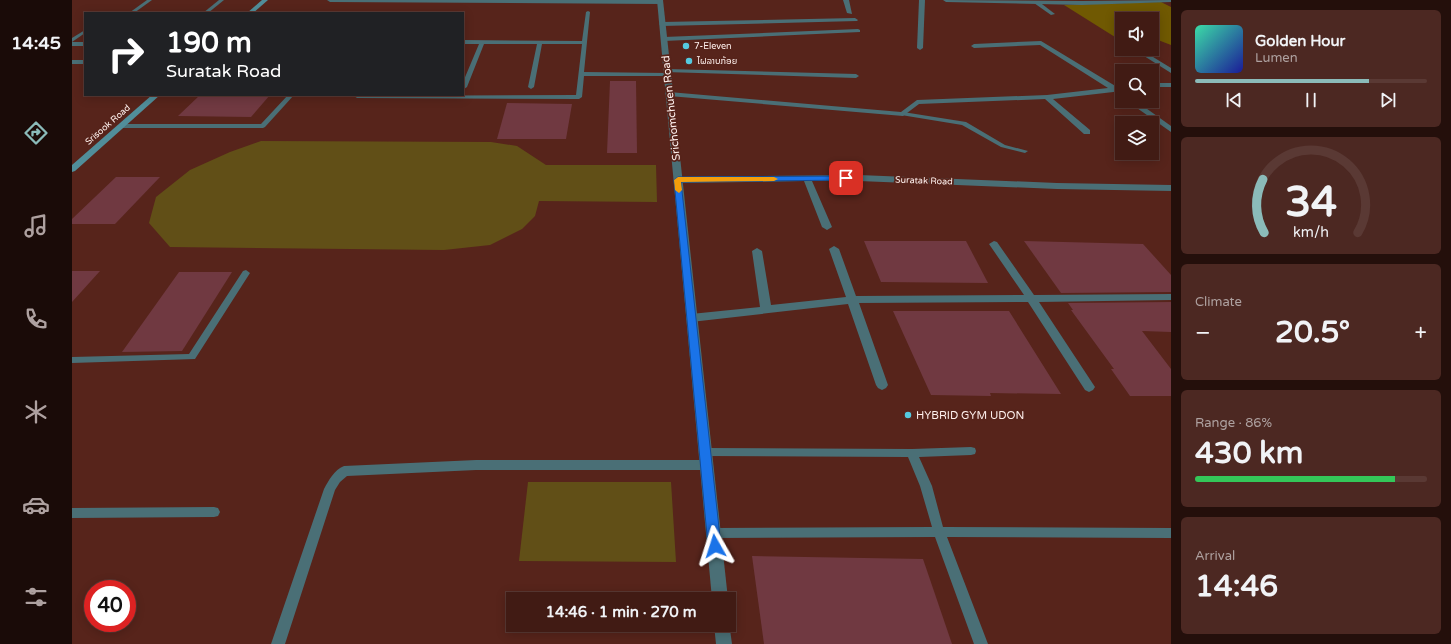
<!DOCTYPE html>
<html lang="en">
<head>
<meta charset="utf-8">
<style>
  body { margin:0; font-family:"Varela Round","Noto Sans Lao",sans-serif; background:#4c2822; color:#f1f3f6; height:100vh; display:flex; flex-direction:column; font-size:15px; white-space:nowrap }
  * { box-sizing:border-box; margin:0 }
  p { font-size:13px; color:#aea1a0 }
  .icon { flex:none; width:22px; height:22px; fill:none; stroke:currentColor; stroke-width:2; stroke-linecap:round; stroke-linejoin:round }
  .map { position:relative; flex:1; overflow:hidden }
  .side { display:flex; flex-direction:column; gap:10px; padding:10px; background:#240f0b; width:280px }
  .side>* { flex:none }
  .top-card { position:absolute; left:12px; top:12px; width:380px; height:84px; border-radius:0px; box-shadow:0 2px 10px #0003,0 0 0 1px #5a3934; background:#202124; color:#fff; overflow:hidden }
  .fabs { position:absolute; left:1043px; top:12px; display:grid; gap:8px }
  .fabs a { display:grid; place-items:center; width:44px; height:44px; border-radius:0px; background:#411b14; box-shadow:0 2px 10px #0003,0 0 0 1px #5a3934; font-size:20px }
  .speed { position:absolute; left:12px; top:580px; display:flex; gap:8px; font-size:20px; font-weight:700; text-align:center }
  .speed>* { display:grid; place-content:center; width:52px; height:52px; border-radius:50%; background:#411b14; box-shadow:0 2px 10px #0003,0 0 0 1px #5a3934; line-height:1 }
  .speed .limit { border:6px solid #d22; background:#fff; color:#111 }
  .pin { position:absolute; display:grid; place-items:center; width:34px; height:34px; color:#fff; margin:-17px; border-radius:8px; box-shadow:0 2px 6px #0006 }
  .me { position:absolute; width:44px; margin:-22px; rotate:354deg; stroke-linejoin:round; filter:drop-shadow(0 0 3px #0008) }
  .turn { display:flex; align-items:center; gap:14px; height:84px; padding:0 16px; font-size:18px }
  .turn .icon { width:52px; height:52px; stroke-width:2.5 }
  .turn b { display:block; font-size:28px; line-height:34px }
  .big { font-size:30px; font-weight:700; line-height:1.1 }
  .side .card { flex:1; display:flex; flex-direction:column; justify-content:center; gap:6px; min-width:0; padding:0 14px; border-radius:6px; background:#4c2822 }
  .side .dial { align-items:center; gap:0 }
  .dial svg { height:104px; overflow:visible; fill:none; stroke:#5a3934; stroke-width:7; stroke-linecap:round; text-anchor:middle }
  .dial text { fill:#f1f3f6; stroke:none }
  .song { display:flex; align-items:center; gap:12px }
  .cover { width:48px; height:48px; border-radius:6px; background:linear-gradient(135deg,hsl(160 70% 55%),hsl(240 70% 35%)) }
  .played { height:4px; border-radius:2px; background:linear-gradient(90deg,#8bbbb9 75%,#5a3934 75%) }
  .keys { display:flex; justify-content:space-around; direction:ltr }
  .heat { display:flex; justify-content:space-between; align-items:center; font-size:22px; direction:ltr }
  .charge { height:6px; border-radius:3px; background:linear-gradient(90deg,#34c759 86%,#5a3934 0) }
  .trip { position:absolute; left:434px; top:592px; width:230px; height:40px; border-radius:0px; background:#411b14; box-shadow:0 2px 10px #0003,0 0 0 1px #5a3934; font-weight:700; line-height:40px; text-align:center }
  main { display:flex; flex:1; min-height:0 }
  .tabs { display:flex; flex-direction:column; width:72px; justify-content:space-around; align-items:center; background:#1a0b08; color:#aea1a0 }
  .tabs .icon { width:28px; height:28px }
  .tabs .current { color:#8bbbb9 }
  .tabs b { font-size:18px; color:#f1f3f6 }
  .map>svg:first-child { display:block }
  .green { fill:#614f17 }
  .forest { fill:#705902 }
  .building { fill:#703941 }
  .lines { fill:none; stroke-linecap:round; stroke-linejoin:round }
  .service { fill:#4a6f76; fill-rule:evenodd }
  .minor { fill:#4a6f76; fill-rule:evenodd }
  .tertiary { fill:#4a6f76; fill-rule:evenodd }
  .secondary { fill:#518e9a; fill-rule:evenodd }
  .route { fill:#1a73e8; stroke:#114b97 }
  .slow { fill:#f59e0b }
  .poi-dot { fill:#55cadf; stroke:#57241b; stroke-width:1.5 }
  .labels { text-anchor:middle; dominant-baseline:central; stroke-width:3.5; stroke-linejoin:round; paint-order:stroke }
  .far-poi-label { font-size:9px; fill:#fff1ee; stroke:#57241b; text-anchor:start }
  .far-street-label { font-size:9px; fill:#fff1ee; stroke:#57241b }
  .street-label { font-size:11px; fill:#fff1ee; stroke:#57241b }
  .poi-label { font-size:11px; fill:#fff1ee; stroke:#57241b; text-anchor:start }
</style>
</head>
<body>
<main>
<nav class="tabs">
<b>14:45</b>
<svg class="icon current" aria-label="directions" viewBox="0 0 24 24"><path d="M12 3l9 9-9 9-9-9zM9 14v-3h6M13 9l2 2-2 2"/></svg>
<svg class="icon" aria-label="music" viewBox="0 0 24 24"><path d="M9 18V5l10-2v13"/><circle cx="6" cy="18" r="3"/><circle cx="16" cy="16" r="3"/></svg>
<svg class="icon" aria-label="phone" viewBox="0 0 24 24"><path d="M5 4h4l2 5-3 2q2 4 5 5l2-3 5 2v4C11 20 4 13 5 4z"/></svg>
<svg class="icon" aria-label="climate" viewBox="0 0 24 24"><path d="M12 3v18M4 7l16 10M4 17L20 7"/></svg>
<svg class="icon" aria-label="car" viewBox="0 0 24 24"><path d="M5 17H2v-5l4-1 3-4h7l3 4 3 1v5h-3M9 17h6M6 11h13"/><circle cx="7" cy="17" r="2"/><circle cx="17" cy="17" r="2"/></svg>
<svg class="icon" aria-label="filters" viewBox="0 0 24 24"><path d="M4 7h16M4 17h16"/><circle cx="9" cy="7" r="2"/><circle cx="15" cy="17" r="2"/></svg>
</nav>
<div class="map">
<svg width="1099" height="644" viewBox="0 0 1099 644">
  <rect width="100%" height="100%" fill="#57241b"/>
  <g class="green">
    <polygon points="189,141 419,142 445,146 474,165 584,165 585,202 467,201 463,216 450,229 418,245 372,250 98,247 77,223 84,197 118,170 158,152"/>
    <polygon points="456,482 599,482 604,562 447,561"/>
  </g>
  <polygon class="forest" points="1089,2 1099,7 1099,45 1086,40 1080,39 1080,19 1050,19 1050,37 1043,37 992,5"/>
  <g class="building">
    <polygon points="538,81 564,81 565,153 535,153"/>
    <polygon points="128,95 198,95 179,117 106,116"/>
    <polygon points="435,103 500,104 494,139 425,139"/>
    <polygon points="44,177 88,177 43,224 0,224 0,219"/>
    <polygon points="792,241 894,241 916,283 809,282"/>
    <polygon points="952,241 1071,244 1099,275 1099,292 989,293"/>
    <polygon points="0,271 28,271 0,302"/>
    <polygon points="107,272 160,272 110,351 50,352"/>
    <polygon points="1099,302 1099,332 1070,331 1099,369 1099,396 1058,396 1039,369 1042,369 999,310 1001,310 996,303"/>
    <polygon points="821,311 937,311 989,394 918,393 919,396 859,395"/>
    <polygon points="680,556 851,559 880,644 692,644"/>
  </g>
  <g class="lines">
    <g class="service">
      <polygon points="75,0 80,0 62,13 57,13"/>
      <polygon points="147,0 152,0 136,13 131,13"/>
      <polygon points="962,1 966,1 983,14 979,15 962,3"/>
      <polygon points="516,11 518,12 512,72 595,73 597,74 597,76 512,76 510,97 507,99 285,98 282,96 504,95 510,44 470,44 462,87 459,89 456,87 465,44 412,44 395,87 392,89 391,82 407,44 391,44 391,40 510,41 514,12"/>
      <polygon points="13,30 13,33 0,42 0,38"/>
      <rect x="0" y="42" width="13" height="4"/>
      <polygon points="216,95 222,95 193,127 191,128 49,128 46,126 49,124 189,124"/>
      <polygon points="831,112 894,122 933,145 956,151 953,153 929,147 890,125 829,115 829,113"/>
      <polygon points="174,270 178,273 123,359 0,363 0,357 117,354 171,271"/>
      <polygon points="899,447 903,448 904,451 903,454 899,455 847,457 860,486 871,527 1099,528 1099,538 875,537 916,644 902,644 863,537 641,538 637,537 635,533 637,529 641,528 860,527 848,486 836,457 633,456 629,455 628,452 629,449 633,448 840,449"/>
      <path d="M404,460H634L638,462L639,465L638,468L634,470H404L275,476L268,482L263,490L213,644H199L252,489C257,480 262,470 272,466Z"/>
      <polygon points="142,507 146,508 148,512 146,516 142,517 0,518 0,508"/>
    </g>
    <g class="minor">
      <polygon points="255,0 588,0 591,2 588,4 258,2"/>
      <polygon points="771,0 777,0 780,14 775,13"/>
      <polygon points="847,0 853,0 851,48 848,50 845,48"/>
      <polygon points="871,0 1010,1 1099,0 1099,2 1010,5 874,2"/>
      <polygon points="783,18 786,20 785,21 590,26 587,24 590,22"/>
      <polygon points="786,29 788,30 788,32 592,41 589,39 592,37"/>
      <polygon points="1046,37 1050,37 1050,42 1046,39"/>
      <polygon points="969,41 1045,87 1050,87 1050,91 981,99 1018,130 1018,134 1012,134 973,99 847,104 831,116 597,96 593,94 597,92 829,112 845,100 975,95 1036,88 968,45 902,48 899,46 902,44"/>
      <polygon points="1061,49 1068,49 1099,68 1099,73"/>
      <polygon points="595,69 784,74 787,76 784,78 593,72 593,70"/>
      <rect x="1080" y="83" width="19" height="4"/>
      <polygon points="1055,101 1064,101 1099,126 1099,132"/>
      <polygon points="787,175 985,183 1099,185 1099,191 985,189 787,181 740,181 760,227 755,230 750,227 732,181 606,183 602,180 606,177"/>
      <polygon points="922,241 925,242 962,295 1099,294 1099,300 967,302 1021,384 1023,387 1021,390 1017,392 1013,390 956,302 787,303 816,385 814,388 810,390 806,388 804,385 776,304 619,322 615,321 614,318 615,315 619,314 688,307 680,251 685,248 690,251 699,305 774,297 757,249 762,246 767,249 784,296 952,295 917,244"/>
    </g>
    <g class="tertiary">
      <polygon points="585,0 591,0 656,599 640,599"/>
      <rect x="0" y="60" width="13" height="4"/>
      <polygon points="657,622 660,644 644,644 642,625 657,625"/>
    </g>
    <g class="secondary">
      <polygon points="190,0 196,0 181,13 175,13"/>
      <polygon points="80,95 88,95 3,171 0,172 0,165"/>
    </g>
  </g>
  <polygon class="route" points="774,176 776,177 776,180 609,182 649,546 647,550 643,552 638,550 636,546 602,180 606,177"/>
  <polygon class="slow" points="606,177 702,177 706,179 702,181 609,182 610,190 607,193 603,190 602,180"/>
  <g class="poi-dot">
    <circle cx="614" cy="46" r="4"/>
    <circle cx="617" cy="61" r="4"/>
    <circle cx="836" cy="415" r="4"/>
  </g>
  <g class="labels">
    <g class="far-poi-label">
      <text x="622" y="46">7-Eleven</text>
      <text x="625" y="61">ໄຝລາບກ້ອຍ</text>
    </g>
    <g class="far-street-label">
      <text transform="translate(36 125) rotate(-41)">Srisook Road</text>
      <text transform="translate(852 181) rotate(2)">Suratak Road</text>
    </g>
    <g class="street-label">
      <text transform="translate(599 108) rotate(-96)">Srichomchuen Road</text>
    </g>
    <g class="poi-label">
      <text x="844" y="415">HYBRID GYM UDON</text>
    </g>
  </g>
</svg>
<div class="fabs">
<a><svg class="icon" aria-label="sound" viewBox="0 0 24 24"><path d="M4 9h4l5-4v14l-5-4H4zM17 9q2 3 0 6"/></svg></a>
<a><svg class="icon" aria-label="search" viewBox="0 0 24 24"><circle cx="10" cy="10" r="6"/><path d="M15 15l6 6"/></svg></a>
<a><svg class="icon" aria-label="layers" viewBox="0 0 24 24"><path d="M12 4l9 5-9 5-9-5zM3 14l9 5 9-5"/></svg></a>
</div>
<div class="speed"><div class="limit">40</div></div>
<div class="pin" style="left:774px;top:178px;background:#d93025"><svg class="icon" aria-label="arrive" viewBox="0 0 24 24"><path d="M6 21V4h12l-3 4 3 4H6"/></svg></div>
<svg class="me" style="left:643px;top:546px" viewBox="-20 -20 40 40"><path d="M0-17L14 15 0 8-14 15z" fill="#1a73e8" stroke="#fff" stroke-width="4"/></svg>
<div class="trip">14:46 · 1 min · 270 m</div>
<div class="top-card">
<div class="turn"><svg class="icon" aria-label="right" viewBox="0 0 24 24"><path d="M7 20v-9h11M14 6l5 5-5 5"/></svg><div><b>190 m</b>Suratak Road</div></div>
</div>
</div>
<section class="side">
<div class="card">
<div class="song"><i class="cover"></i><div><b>Golden Hour</b><p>Lumen</p></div></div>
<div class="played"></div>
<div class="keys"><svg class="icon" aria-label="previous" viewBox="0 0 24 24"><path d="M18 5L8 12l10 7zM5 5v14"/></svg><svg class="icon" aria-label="pause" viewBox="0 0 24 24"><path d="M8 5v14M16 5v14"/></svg><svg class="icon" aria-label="next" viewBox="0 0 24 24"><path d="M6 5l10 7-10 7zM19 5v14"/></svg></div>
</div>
<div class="card dial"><svg viewBox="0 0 100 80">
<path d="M14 69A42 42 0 1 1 86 69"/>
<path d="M14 69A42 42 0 0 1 13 28" stroke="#8bbbb9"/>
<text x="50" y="56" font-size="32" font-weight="700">34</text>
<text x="50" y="72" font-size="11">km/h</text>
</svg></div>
<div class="card"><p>Climate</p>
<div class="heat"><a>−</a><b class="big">20.5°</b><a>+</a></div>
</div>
<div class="card"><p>Range · 86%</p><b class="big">430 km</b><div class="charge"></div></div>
<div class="card"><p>Arrival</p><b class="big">14:46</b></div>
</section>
</main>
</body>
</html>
